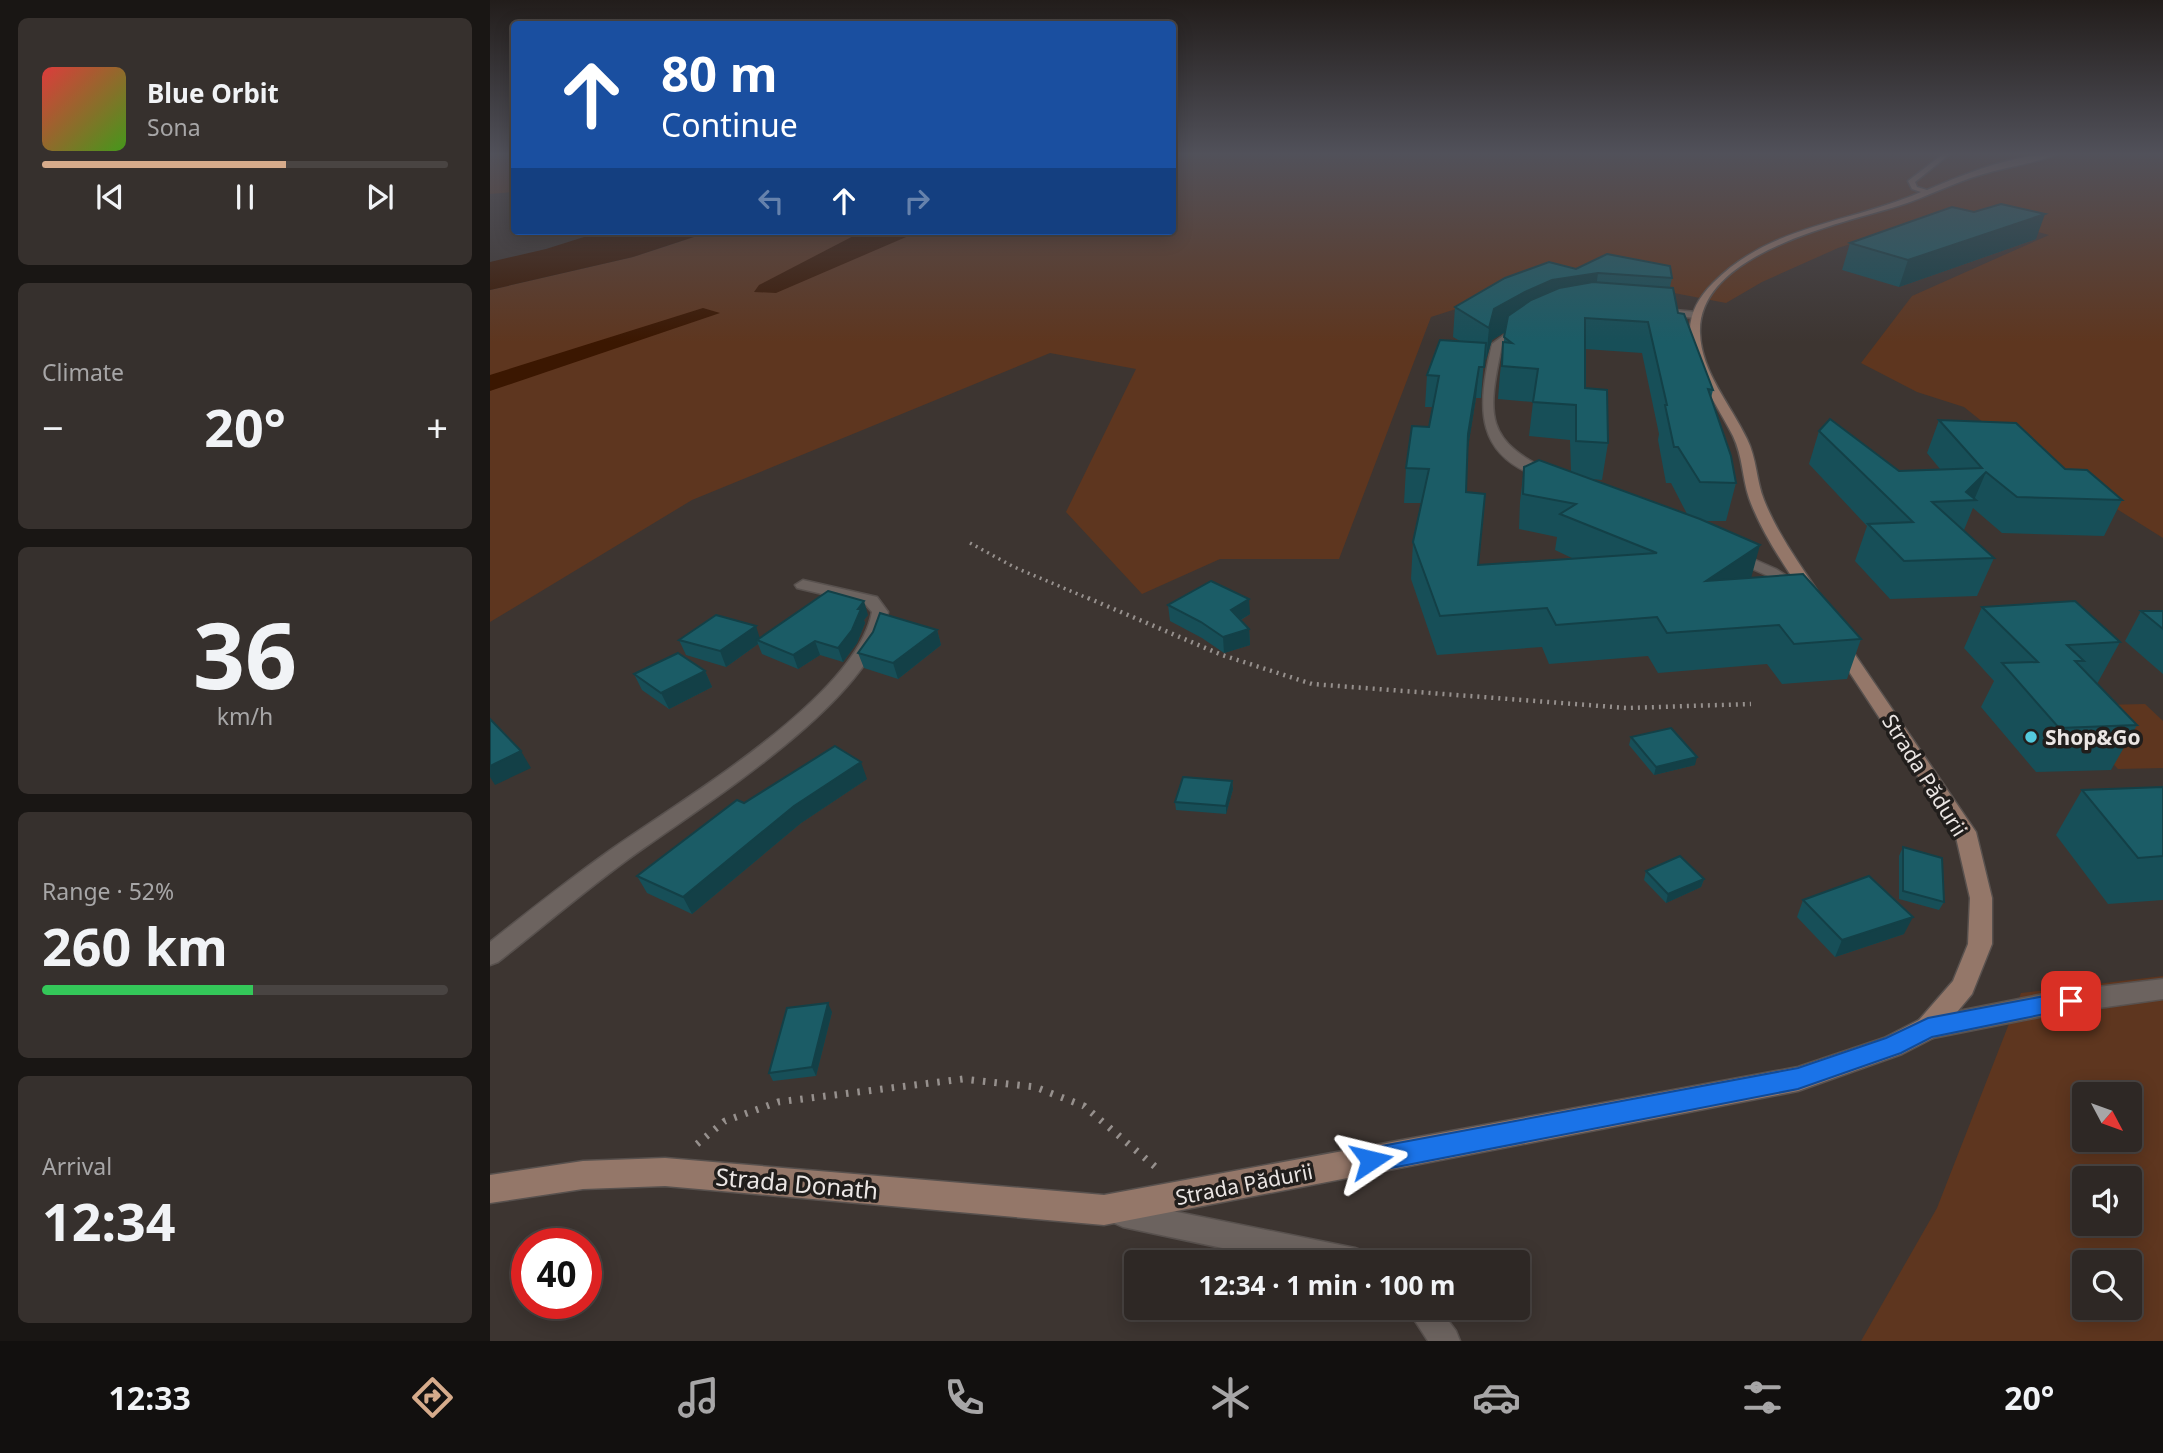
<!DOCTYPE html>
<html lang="en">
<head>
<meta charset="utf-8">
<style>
  body { margin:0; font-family:"Noto Sans",sans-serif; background:#36302d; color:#f1f3f6; height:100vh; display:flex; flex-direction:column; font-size:26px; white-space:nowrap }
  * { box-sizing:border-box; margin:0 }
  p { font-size:23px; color:#a7a6a7 }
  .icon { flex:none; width:38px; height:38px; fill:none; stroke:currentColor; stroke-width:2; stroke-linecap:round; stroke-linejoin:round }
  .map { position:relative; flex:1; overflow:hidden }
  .drawer { display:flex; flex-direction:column; gap:18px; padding:18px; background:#191614; width:490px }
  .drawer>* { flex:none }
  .top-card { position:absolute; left:21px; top:21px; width:665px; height:214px; border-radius:7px; box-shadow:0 4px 18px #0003,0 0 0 2px #494442; background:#1a4fa0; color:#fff; overflow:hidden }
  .needle { width:46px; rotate:131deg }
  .fabs { position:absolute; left:1582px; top:1082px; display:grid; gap:14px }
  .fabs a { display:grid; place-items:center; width:70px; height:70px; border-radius:7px; background:#2e2825; box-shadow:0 4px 18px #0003,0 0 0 2px #494442; font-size:35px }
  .speed { position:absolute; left:21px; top:1228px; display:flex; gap:14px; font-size:35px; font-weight:700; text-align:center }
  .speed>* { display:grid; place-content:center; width:91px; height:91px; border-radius:50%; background:#2e2825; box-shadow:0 4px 18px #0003,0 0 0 2px #494442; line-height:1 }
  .speed .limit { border:10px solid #d22; background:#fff; color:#111 }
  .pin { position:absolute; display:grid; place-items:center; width:60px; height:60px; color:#fff; margin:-30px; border-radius:14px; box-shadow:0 4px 10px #0006 }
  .me { position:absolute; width:77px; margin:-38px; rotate:80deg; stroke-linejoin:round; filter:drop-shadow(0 0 5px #0008) }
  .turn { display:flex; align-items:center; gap:24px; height:147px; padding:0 35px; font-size:32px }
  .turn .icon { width:91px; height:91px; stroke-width:2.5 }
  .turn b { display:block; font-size:49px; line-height:60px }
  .lanes { display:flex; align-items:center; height:66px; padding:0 35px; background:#0003; justify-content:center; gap:35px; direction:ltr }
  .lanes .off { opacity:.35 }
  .big { font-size:52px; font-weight:700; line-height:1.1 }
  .drawer .tile { flex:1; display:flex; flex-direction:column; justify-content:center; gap:10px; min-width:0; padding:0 24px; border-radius:10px; background:#36302d }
  .drawer .dial { align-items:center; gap:0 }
  .dial b { font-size:91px; line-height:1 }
  .song { display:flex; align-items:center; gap:21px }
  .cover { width:84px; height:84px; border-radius:10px; background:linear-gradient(135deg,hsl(0 70% 55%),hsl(100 70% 35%)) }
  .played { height:7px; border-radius:4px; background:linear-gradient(90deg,#d6ab8b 60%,#494442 60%) }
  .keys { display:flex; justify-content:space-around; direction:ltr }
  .heat { display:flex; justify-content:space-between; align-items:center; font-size:38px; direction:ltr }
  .charge { height:10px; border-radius:5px; background:linear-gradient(90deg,#34c759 52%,#494442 0) }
  .trip { position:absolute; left:634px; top:1250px; width:406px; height:70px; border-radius:7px; background:#2e2825; box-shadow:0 4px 18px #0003,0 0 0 2px #494442; font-weight:700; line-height:70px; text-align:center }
  .dock { display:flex; height:112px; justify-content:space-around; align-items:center; background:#12100f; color:#a7a6a7 }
  .dock .icon { width:49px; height:49px }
  .dock .active { color:#d6ab8b }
  .dock b { font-size:32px; color:#f1f3f6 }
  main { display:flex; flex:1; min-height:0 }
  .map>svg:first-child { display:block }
  .green { fill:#5e361f; fill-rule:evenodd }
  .water { fill:#3b1701 }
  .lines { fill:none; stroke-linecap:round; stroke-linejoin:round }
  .lane-casing { stroke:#58514e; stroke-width:3 }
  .street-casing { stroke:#58514e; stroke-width:3 }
  .secondary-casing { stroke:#58514e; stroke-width:3 }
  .path-far2 { stroke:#96908d; stroke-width:3.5; stroke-dasharray:2 4.5; stroke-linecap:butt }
  .path-far1 { stroke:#96908d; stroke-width:4.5; stroke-dasharray:2 5; stroke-linecap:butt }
  .path { stroke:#96908d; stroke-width:7; stroke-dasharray:2.5 9; stroke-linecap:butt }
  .lane { fill:#6c635f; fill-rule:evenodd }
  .street { fill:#6c635f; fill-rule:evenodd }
  .secondary { fill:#947769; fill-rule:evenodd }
  .wall { fill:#174f58; fill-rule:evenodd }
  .shaded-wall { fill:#134047 }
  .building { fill:#1b5c66; stroke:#134047; stroke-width:2 }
  .route { fill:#1a73e8; stroke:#114b97; stroke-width:2 }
  .poi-dot { fill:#54cadd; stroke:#211e1c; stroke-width:2.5 }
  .labels { text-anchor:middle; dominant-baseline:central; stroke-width:7; stroke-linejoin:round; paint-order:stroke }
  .poi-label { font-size:21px; font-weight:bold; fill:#ebe6e4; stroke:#211e1c; text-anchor:start }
  .street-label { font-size:21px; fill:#ebe6e4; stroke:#211e1c }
  .near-street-label { font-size:24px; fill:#ebe6e4; stroke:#211e1c }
</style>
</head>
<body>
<main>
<section class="drawer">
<div class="tile">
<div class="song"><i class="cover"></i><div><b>Blue Orbit</b><p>Sona</p></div></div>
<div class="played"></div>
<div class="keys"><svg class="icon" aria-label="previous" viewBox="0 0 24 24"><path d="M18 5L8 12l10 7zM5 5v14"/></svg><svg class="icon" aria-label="pause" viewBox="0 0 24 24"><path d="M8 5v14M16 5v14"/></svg><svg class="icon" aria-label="next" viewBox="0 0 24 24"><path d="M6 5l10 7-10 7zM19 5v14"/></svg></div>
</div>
<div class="tile"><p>Climate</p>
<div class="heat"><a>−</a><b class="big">20°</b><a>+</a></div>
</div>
<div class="tile dial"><b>36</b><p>km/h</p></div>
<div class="tile"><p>Range · 52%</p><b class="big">260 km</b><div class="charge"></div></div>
<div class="tile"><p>Arrival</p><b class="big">12:34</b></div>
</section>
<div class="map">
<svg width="1673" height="1341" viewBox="0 0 1673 1341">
  <rect width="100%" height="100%" fill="#3d3531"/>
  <g class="green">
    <polygon points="0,154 24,154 24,192 0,194"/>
    <polygon points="683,154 1673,154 1673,538 1509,435 1474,407 1427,392 1371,363 1422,296 1559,235 1497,218 1413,227 1348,248 1272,282 1236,303 1101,277 1031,288 941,317 849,559 730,559 652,594 576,512 646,369 560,353 202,500 0,622 0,290 143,257 222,231 682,231"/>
    <polygon points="1655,704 1673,721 1673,768 1628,769 1570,706"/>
    <path d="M1673,976V1341H1371L1447,1208L1531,993ZM1594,1094H1640V1139H1594ZM1594,1178H1640V1223H1594ZM1594,1262H1640V1307H1594Z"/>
  </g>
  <g class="water">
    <polygon points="113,231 222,231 143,257 0,290 0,262 56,249"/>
    <polygon points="373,231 430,231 286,293 264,292 269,285"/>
    <polygon points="213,308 230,313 0,391 0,375"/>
  </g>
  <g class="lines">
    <g class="lane-casing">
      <g id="lane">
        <polygon points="633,1201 865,1248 875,1252 879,1262 798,1262 633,1227 624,1223 620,1214 624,1205"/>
        <polygon points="916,1307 948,1307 966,1331 970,1341 938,1341"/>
      </g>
    </g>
    <g class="street-casing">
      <g id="street">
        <polygon points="1164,308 1206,312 1211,315 1206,318 1161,313 1159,311"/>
        <path d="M1028,325L1037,327L1012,345C997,416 994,441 1064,473L1066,476L1059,480C983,459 987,408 1002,344Z"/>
        <polygon points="1245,551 1286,569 1315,588 1313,591 1301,591 1276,575 1240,559 1237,556 1240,553"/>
        <path d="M313,580L387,597L398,612C385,702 204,810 133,863C91,894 50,929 8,962L0,965V942C39,911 78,880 119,851C188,802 367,697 382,612L375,604L307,588L305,585Z"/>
        <polygon points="1673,979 1673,999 1559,1015 1438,1039 1429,1036 1425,1028 1429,1020 1438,1017 1559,993"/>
      </g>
    </g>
    <g class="secondary-casing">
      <g id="secondary">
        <path d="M1453,154H1460L1425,182L1427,187L1437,190C1476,173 1524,154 1567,154C1544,164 1515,167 1490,175C1460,184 1437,197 1408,206C1350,224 1207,253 1210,333C1211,372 1241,405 1257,439C1267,459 1266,480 1274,500C1287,533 1309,563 1328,592L1326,595H1314C1294,565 1271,532 1259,498C1252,477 1253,457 1243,436C1227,404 1202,372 1200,334C1199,313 1209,297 1223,283C1280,225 1360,223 1431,192L1422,189L1418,181Z"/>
        <polygon points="1349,639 1355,640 1486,832 1502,898 1502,944 1482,994 1447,1036 1412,1054 1308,1091 614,1225 175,1186 93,1189 0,1203 0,1175 93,1161 175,1158 614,1195 1308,1067 1394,1038 1429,1020 1463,981 1478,944 1480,898 1465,833 1341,644"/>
      </g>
    </g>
    <polyline class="path-far2" points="480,543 524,567 602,600"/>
    <polyline class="path-far1" points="598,598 732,655 822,684 1137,708 1261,704"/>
    <polyline class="path" points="207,1144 235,1121 288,1102 473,1079 545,1087 594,1106 669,1170"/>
    <use href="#lane" class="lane"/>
    <use href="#street" class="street"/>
    <use href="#secondary" class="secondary"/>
  </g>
  <g class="wall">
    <polygon points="1546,239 1409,287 1352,270 1360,243"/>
    <path d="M1086,269L1182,278L1180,287L1188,313L1223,390L1221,398L1246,483L1236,521H1215L1261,578L1371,639L1357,679L1292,684L1277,664L1168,673L1158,656L1059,664L1052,647L947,655L921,579L923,542L931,503H914L916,468L939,427L943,407H935L937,375L970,341L963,337L965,307ZM1015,332L1010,374L1008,399L1043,402L1039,436L1080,440L1081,471L1034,467L1030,502L1029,529L1067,537L1065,550L1084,559L988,565L976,492L977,452L986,398H991L994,358L996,360L1002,340ZM1095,349L1152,353L1169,434L1168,440L1176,483H1181L1197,514L1102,479L1112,480L1118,443L1095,388Z"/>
    <polygon points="1449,420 1575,469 1632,500 1614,536 1512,533 1483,508 1474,530 1504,558 1487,596 1400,599 1365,561 1377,526 1319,464 1329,431 1409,471 1450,469 1437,453"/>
    <polygon points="678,605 760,614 751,620 759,629 760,645 734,653 712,638 680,621"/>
    <polygon points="1492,607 1630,642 1607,684 1647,725 1621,770 1546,772 1491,707 1504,681 1474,648"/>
    <polygon points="1651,611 1673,611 1673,674 1635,641"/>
    <polygon points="378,615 374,620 375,623 367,643 353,662 330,655 308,669 272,654 268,644 236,667 196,655 189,640 270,638"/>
    <polygon points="447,630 451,645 408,679 374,668 368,653"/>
    <polygon points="215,671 222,687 179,709 152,690 144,674"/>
    <polygon points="1141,737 1205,765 1164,775 1139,745"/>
    <polygon points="377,779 311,823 202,914 157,893 147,876 254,803"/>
    <polygon points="742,781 743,789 736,814 686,810 685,802"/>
    <polygon points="1673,787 1673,900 1618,904 1566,835 1592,790"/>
    <polygon points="1413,847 1454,902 1449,910 1409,899 1409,856"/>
    <polygon points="1156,871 1214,879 1211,887 1176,903 1154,880"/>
    <polygon points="1313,900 1414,934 1345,957 1307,917"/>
    <polygon points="342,1012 326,1076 283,1081 279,1073"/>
  </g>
  <g class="shaded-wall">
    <polygon points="1555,214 1546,239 1409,287 1418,260"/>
    <polygon points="1108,273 1104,302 1032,321 1002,340 996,360 999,328 1004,309 1035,292 1062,280"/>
    <polygon points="989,367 986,398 975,467 978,434"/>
    <polygon points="1496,472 1484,500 1476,492"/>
    <polygon points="1270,545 1260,582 1216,581"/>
    <polygon points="759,599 760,614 742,625 741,610"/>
    <polygon points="374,601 378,615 374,620 375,623 367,643 353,662 348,648 368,609"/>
    <polygon points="266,626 271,642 267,640 268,644 236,667 230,651"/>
    <polygon points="759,629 760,645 734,653 733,637"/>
    <polygon points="447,630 451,645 408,679 403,663"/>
    <polygon points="325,641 330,655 308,669 303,655"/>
    <polygon points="215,671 222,687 179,709 171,693"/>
    <polygon points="31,751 41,768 5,785 0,777 0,766"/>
    <polygon points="1207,757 1205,765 1164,775 1166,767"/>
    <polygon points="371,762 377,779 311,823 202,914 193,897 304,806"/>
    <polygon points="742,781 743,789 736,814 736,806"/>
    <polygon points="1214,879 1211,887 1176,903 1178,894"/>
    <polygon points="1423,917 1414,934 1345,957 1352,940"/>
    <polygon points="338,1003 342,1012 326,1076 322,1067"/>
  </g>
  <g class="building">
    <polygon points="1511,204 1555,214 1418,260 1360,243 1462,207 1484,212"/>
    <polygon points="1117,254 1180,266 1182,278 1108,273 1062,280 1035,292 1004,309 999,328 965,307 1015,278 1059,262 1086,269"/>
    <polygon points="1103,282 1183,288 1188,313 1194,314 1223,390 1218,389 1241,456 1246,483 1210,482 1188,447 1184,447 1175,405 1177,405 1158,322 1095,318 1095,388 1117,390 1118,443 1086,441 1086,405 1043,402 1048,369 1012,366 1013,342 1022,343 1014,337 1018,316 1041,300 1069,288"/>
    <polygon points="950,340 996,343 994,367 989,367 978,434 976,492 995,494 988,565 1167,553 1070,514 1086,504 1033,494 1034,467 1049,460 1210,519 1270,545 1216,581 1313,574 1371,639 1304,644 1289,625 1177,633 1167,617 1066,625 1057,608 950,616 923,542 939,469 916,468 922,426 939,427 949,376 937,375"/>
    <polygon points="1340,419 1409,471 1492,468 1449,420 1526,423 1575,469 1597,470 1632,500 1527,497 1496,472 1476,492 1486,500 1442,502 1504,558 1414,561 1378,524 1423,522 1329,431"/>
    <polygon points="721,581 759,599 741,610 759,629 733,637 711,622 678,605"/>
    <polygon points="338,591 374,601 368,609 371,609 362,630 348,648 325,641 303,655 267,640"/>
    <polygon points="1585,601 1630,642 1577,645 1594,661 1585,661 1647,725 1569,728 1512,663 1548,662 1492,607"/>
    <polygon points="1651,611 1673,611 1673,629"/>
    <polygon points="390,613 447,630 403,663 368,653 383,632"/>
    <polygon points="226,615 266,626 230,651 189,640"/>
    <polygon points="188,653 215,671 171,693 144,674"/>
    <polygon points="0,719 31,751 0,766"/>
    <polygon points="1181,728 1207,757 1166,767 1141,737"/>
    <polygon points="345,746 371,762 304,806 193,897 147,876 247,800 254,803"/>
    <polygon points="693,777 742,781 736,806 685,802"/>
    <polygon points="1673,787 1673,856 1648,858 1592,790"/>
    <polygon points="1413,847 1452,858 1454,902 1413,891"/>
    <polygon points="1190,856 1214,879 1178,894 1156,871"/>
    <polygon points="1379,876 1423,917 1352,940 1313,900"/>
    <polygon points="338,1003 322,1067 279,1073 297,1008"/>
  </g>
  <linearGradient id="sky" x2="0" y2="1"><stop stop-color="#221d1b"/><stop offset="0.45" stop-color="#51515a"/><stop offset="1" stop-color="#51515a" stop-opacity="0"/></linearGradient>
  <rect width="1673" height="342" fill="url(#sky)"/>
  <polygon class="route" points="1581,991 1589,994 1593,1001 1589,1007 1442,1037 1411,1053 1308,1089 881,1172 872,1169 868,1160 872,1151 881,1148 1308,1068 1396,1038 1438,1018"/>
  <circle class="poi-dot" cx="1541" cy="737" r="7"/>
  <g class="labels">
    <g class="poi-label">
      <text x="1555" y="737">Shop&amp;Go</text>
    </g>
    <g class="street-label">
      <text transform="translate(1435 775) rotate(58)">Strada Pădurii</text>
      <text transform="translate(754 1184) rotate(-11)">Strada Pădurii</text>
    </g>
    <g class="near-street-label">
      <text transform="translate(307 1183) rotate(5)">Strada Donath</text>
    </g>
  </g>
</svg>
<div class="fabs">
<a><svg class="needle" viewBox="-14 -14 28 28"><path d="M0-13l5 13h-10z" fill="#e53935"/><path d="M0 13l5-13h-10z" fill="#a7a6a7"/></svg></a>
<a><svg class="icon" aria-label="sound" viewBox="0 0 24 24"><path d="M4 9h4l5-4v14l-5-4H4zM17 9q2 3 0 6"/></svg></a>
<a><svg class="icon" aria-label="search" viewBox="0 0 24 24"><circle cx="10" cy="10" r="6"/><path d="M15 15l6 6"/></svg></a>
</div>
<div class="speed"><div class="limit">40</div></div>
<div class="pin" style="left:1581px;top:1001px;background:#d93025"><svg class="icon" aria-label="arrive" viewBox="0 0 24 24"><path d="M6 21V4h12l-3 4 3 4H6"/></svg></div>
<svg class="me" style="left:881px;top:1160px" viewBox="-20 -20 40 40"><path d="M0-17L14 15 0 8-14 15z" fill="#1a73e8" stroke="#fff" stroke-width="4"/></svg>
<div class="trip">12:34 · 1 min · 100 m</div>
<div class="top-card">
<div class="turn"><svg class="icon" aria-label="ahead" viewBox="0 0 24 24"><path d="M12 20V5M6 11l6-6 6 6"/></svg><div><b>80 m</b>Continue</div></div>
<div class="lanes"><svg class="icon off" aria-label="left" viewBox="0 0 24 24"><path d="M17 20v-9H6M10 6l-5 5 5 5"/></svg><svg class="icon" aria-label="ahead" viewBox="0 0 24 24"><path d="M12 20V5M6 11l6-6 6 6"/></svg><svg class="icon off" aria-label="right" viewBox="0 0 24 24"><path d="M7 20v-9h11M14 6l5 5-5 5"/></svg></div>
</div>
</div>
</main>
<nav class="dock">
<b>12:33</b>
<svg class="icon active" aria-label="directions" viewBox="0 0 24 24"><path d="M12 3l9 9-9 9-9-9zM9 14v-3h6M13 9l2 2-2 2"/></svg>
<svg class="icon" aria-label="music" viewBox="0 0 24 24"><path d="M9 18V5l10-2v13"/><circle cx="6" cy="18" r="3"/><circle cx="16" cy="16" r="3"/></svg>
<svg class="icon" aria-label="phone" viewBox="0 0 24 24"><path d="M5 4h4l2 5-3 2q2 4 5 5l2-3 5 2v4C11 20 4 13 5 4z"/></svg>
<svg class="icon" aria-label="climate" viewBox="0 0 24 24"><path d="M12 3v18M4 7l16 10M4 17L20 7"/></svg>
<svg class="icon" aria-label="car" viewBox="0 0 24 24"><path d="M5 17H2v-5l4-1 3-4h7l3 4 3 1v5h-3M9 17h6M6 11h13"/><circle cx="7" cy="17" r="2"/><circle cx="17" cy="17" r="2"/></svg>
<svg class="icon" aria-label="filters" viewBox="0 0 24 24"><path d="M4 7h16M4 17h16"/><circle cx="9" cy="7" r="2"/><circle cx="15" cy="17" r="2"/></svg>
<b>20°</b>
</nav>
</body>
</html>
